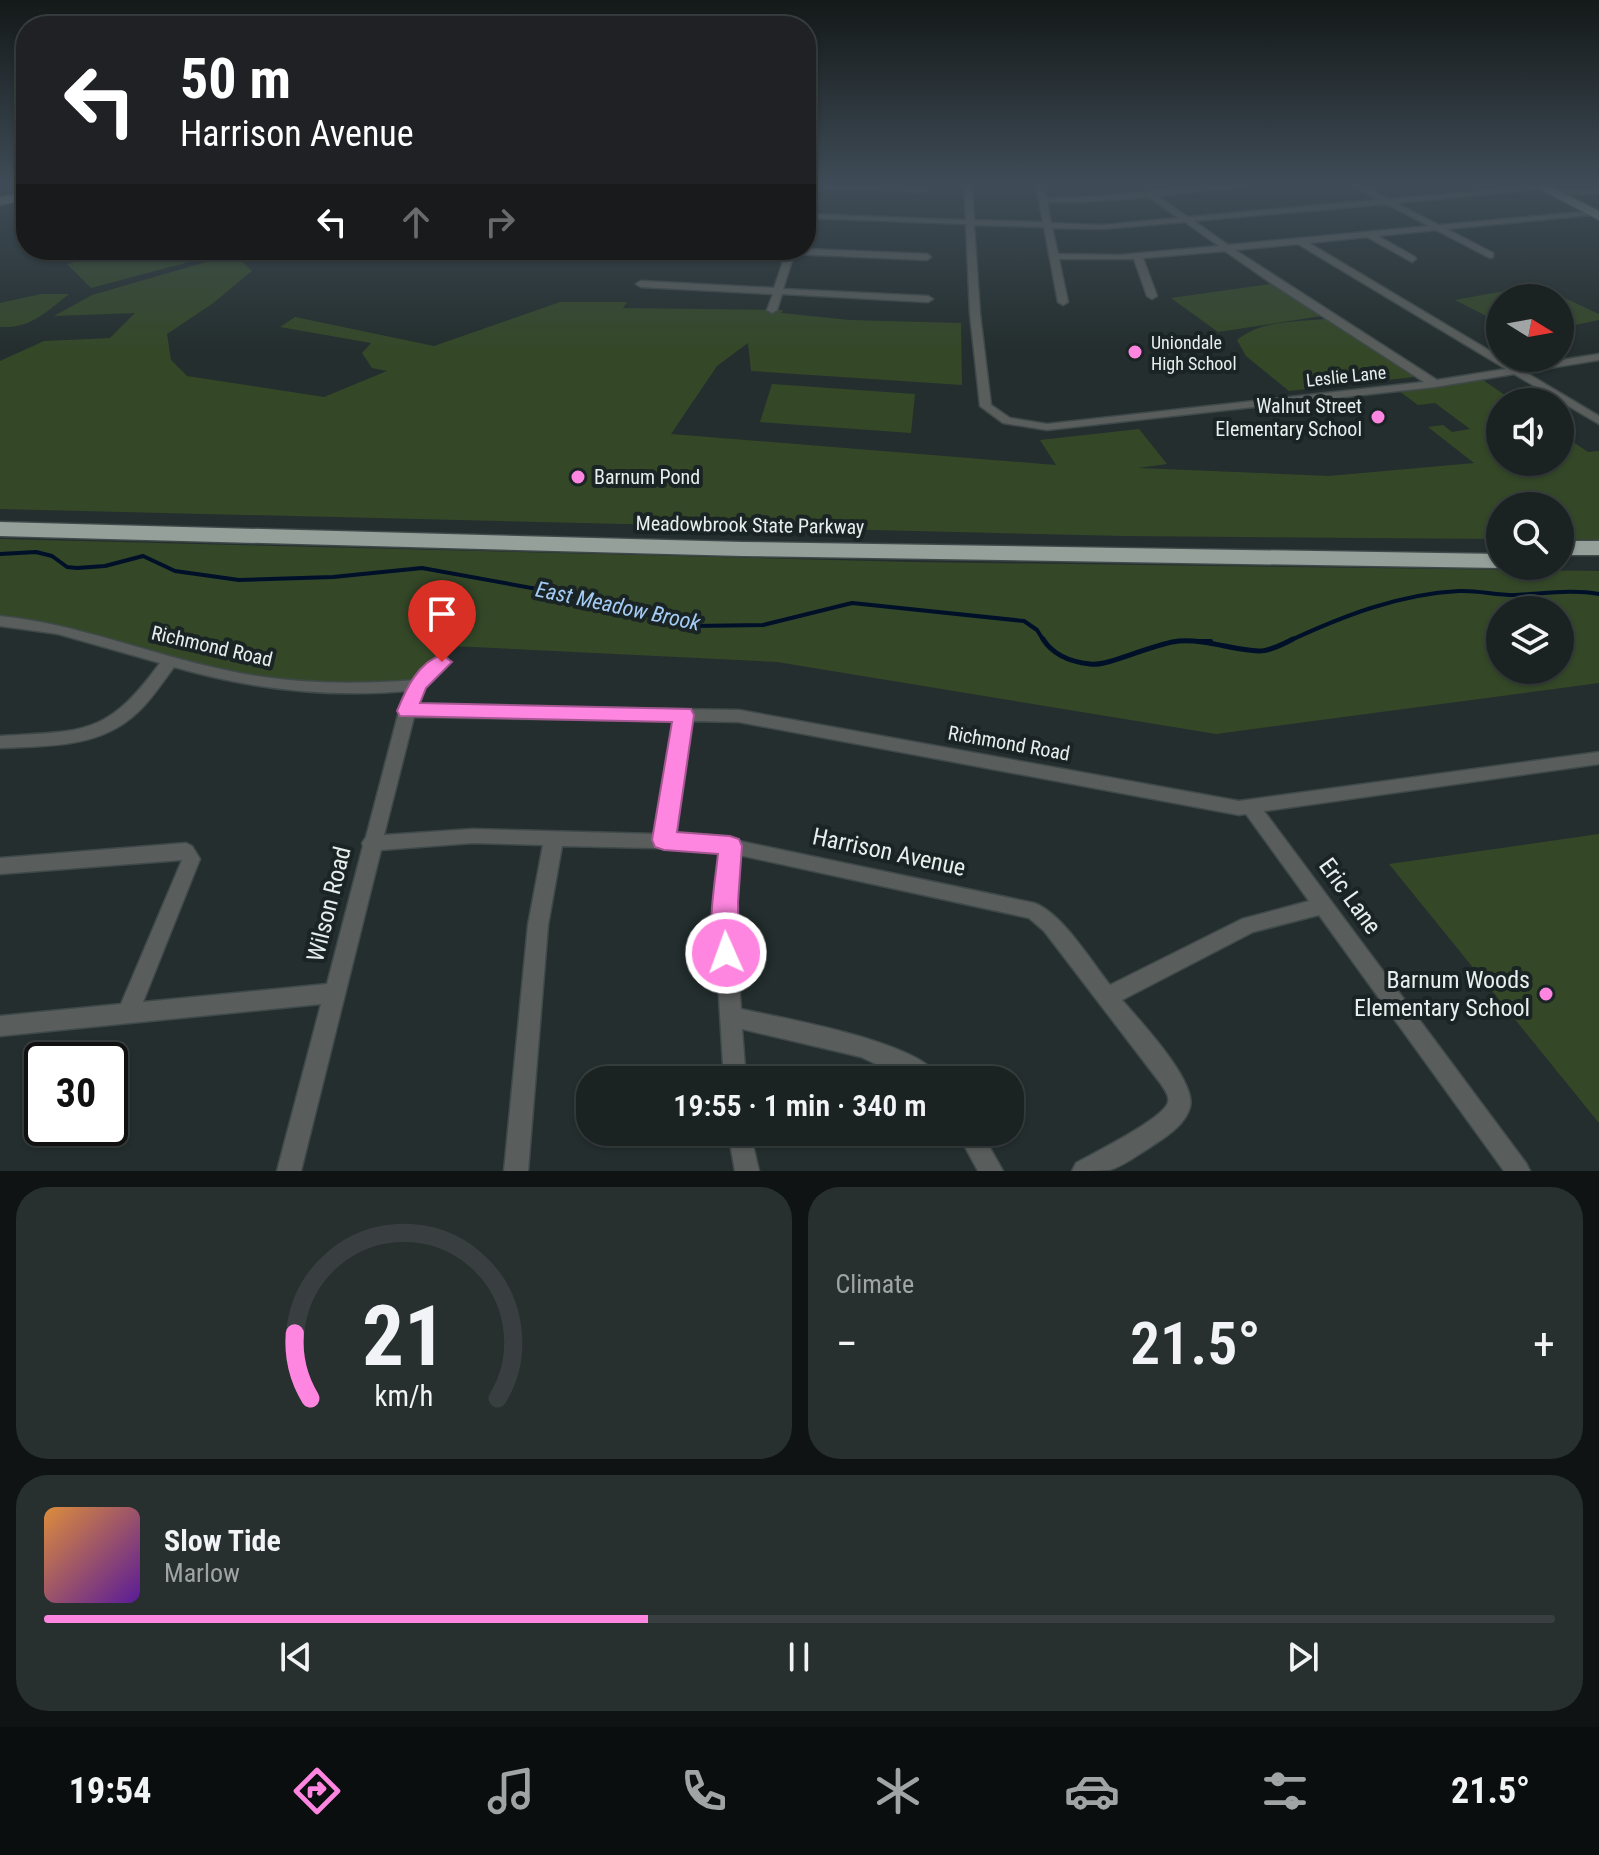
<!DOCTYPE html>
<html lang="en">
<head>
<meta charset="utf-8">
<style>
  body { margin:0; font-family:"Roboto Condensed",sans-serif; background:#282f2f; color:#f1f3f6; height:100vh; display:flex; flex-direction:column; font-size:30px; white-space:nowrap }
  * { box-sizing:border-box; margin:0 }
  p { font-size:26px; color:#a0a4a5 }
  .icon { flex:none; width:44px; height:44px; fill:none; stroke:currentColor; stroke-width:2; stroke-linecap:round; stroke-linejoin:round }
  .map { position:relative; height:1171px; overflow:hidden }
  .panel { display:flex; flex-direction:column; gap:16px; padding:16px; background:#0f1313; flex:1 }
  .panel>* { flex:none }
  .banner { position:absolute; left:16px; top:16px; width:800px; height:244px; border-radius:32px; box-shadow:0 2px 6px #0004,0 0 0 2px #393f40; background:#202124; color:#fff; overflow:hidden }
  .needle { width:52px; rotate:101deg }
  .tools { position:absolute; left:1486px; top:284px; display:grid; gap:16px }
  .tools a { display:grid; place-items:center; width:88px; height:88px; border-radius:50%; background:#1b2222; box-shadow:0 2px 6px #0004,0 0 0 2px #393f40; font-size:40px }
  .speed { position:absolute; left:24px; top:1042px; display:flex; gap:16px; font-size:40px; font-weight:700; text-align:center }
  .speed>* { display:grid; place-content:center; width:104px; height:104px; border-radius:50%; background:#1b2222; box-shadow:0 2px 6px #0004,0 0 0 2px #393f40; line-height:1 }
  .speed .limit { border:4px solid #111; border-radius:12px; background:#fff; color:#111 }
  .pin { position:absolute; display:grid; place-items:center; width:68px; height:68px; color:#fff; margin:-82px -34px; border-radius:50% 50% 50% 0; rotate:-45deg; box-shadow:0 0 8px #0007 }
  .pin .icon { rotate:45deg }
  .me { position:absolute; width:88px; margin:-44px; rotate:358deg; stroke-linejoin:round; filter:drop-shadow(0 0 6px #0008) }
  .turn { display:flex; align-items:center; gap:28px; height:168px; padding:0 32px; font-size:36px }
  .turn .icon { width:104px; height:104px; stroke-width:2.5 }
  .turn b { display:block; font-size:56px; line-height:68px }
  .lanes { display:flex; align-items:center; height:76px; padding:0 32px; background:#0003; justify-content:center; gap:40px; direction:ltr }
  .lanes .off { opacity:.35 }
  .big { font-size:60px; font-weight:600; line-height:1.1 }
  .panel .tile { flex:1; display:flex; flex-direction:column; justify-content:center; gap:12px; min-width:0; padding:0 28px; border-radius:32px; background:#282f2f }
  .panel .dial { align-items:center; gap:0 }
  .dial svg { height:208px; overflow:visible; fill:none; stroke:#393f40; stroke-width:7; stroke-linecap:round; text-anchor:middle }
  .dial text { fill:#f1f3f6; stroke:none }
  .song { display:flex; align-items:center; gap:24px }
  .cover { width:96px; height:96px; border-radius:12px; background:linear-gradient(135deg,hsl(30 70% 55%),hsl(270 70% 35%)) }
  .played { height:8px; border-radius:4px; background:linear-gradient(90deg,#fe86e0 40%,#393f40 40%) }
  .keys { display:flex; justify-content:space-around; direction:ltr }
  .heat { display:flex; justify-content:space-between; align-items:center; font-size:44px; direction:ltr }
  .panel .tiles { flex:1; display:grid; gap:16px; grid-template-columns:1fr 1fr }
  .tile:last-child { grid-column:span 2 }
  .trip { position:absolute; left:576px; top:1066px; width:448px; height:80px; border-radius:32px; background:#1b2222; box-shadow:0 2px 6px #0004,0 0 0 2px #393f40; font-weight:600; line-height:80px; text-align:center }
  .dock { display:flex; height:128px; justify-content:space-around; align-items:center; background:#0b0e0e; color:#a0a4a5 }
  .dock .icon { width:56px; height:56px }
  .dock .current { color:#fe86e0 }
  .dock b { font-size:36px; color:#f1f3f6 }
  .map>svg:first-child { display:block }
  .green { fill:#344828; fill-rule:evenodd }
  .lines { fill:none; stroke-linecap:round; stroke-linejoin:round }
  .stream-far1 { stroke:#001029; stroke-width:4 }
  .stream { stroke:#001029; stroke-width:5 }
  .street-casing { stroke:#3f4949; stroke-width:3 }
  .primary-casing { stroke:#3f4949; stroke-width:3 }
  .highway-casing { stroke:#3f4949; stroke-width:3 }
  .street { fill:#595d5b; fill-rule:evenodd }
  .primary { fill:#848d88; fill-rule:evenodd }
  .highway { fill:#95a09a; fill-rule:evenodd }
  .route { fill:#fe86e0; stroke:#a55792; stroke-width:2 }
  .poi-dot { fill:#fe86e0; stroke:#1a2424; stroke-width:3 }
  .labels { text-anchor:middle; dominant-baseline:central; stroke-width:8; stroke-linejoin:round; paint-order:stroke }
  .far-poi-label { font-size:18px; fill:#e7eeed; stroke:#1a2424; text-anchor:start }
  .far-street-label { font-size:18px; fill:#e7eeed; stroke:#1a2424 }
  .poi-label { font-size:20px; fill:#e7eeed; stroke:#1a2424; text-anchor:end }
  .street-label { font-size:20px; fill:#e7eeed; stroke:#1a2424 }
  .water-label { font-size:22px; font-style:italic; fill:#a5ccf5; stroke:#1a2424 }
  .near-street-label { font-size:24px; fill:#e7eeed; stroke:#1a2424 }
  .near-poi-label { font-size:24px; fill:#e7eeed; stroke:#1a2424; text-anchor:end }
</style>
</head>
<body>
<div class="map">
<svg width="1599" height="1171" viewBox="0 0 1599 1171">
  <rect width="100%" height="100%" fill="#242e2e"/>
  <g class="green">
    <polygon points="123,250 174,250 189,262 91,288 67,264"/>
    <polygon points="234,254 252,271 212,304 167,334 171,360 187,376 324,397 387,371 372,368 362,353 371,343 280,327 295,317 434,346 560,302 627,302 623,308 783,310 781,313 850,320 961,323 962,385 751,371 748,343 717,366 671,434 1056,465 1040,440 1139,429 1167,464 1138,468 1329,476 1474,463 1428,427 1443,425 1452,432 1470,429 1435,403 1418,405 1396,389 1480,378 1515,402 1500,402 1500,462 1560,462 1560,433 1588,452 1599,451 1599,540 1560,539 1560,506 1500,506 1500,539 1124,536 0,509 0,361 44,341 110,338 135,313 54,316 92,295"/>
    <polygon points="1270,284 1322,316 1218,332 1171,298"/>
    <polygon points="1537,285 1599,314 1599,320 1560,328 1560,298 1500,298 1500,323 1455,300"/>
    <path d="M41,294H69C46,312 30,329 0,327V303Z"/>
    <path d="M1326,319L1414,377L1289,391L1246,356L1237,340C1261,320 1296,322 1326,319Z"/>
    <polygon points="772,384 915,394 911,433 760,422"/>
    <path d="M0,539L912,562L1599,571V683L1216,734L777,662L452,646L442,662L418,685H281L50,628L0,621ZM1500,610H1560V670H1500Z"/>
    <polygon points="1599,834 1599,1123 1389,864"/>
  </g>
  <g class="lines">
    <g class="stream-far1">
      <polyline points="0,554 36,552 52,556 67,567 77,568 105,566 143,556 175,571 239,580 333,577 422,568 548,591 693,626 763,625 852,603 1024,621 1037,630 1044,641"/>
      <polyline points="1177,641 1211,641"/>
      <path d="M1289,641C1343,616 1399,594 1459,591C1477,590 1495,595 1514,595C1542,594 1571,589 1599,594"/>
    </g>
    <path class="stream" d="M1043,639C1053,655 1071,662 1090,664C1108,667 1154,643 1179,641C1207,639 1232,650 1259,651C1270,651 1283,644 1293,639"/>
    <g class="street-casing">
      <g id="street">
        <polygon points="809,186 817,186 810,206 806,208 806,195"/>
        <polygon points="823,186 923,188 927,190 923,192 827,188"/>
        <path d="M964,186H972L974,220L1043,222L1036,186H1044L1046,198C1113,198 1178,186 1245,186L1157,196L1188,217L1378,200L1354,186H1364L1388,199L1545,186L1542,189L1396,203L1439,225L1592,211L1596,213L1592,215L1447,229L1493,253V257L1490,258L1436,230L1378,236L1415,257L1416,259L1412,262L1367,237L1309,243L1517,367L1599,354V360L1525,372L1599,416V424L1514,374L1435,387L1047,430L1003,423L980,406L970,314L966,224L806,218V214L966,220ZM1149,197L1178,218L1102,225L1051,223L1047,202H1084ZM1386,204L1429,226L1228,245L1194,221ZM1185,222L1219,246L1120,255L1058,254L1052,228L1102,229ZM974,225L1044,227L1058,302L1063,305L1068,302L1059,259H1134L1147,296L1152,299L1157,296L1143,258L1225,251L1271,283L1424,382L1047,424L1010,418L991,405L980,314ZM1298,244L1506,369L1437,380L1235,250Z"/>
        <polygon points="1599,190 1599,194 1550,195 1546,193 1550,191"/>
        <polygon points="806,249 927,254 931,257 927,260 794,254 783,289 928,296 933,299 928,302 782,294 777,310 772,313 767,310 773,294 641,287 636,284 641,281 774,288 786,253 770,253 766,250"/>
        <path d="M0,616C78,624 149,654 225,670C287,684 351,685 414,680L437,658H447L450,662L447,666L425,688L417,705L739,710L1239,801L1599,752V764L1264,811L1526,1163L1530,1171H1504L1319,915L1253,932L1122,1000C1139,1020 1197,1081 1190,1107C1185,1125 1167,1136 1152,1146C1139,1154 1124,1166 1109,1170C1099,1171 1083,1171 1072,1171L1076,1163C1092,1154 1165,1118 1168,1102C1170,1096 1164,1089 1161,1084L1044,931L1029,918L739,855L735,931L741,1009C781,1018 925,1042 941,1080H910L861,1057L742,1029L746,1080H724L715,931L720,852L696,849L562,846L548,925L528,1171H504L528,925L543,845L473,843L381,850L301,1171H277L321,1004L0,1036V1016L121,1004L182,860L0,874V858L186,843L192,846L200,859L143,1002L327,984L363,846L362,843L366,837L399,711L407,691C328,698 250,689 174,667C162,683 152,699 138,712C101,748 48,746 0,748V736C84,731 107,736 160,663L58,634L0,626ZM414,717L675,721L656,834L473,829L384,835ZM691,721L739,722L1239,815L1246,814L1309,901L1242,919L1110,985C1091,961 1062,913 1034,903L730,839L674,834Z"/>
        <polygon points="728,1132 750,1132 759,1171 735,1171"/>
        <polygon points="957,1132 981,1132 1003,1171 978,1171"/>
      </g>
    </g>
    <g class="primary-casing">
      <g id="primary">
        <polygon points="1534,186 1549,186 1599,211 1599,220"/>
        <polygon points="26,192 26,200 0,205 0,197"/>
      </g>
    </g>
    <g class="highway-casing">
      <g id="highway">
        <polygon points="0,522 743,542 1500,554 1500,566 1508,566 1500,568 743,556 0,536"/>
        <rect x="1560" y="541" width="39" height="14"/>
      </g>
    </g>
    <use href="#street" class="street"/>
    <use href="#primary" class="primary"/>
    <use href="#highway" class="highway"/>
  </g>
  <linearGradient id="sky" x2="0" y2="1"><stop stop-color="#141919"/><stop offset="0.53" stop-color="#3f4c57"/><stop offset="1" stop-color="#3f4c57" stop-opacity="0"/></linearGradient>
  <rect width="1599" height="350" fill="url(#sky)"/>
  <path class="route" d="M442,655L452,662L426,688L420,703L691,709L694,715L677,832L730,836L739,839L742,846L738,902L739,953L736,961L726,965L717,961C705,935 715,883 718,854L664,850L655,847L652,840L672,722L400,716L397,711C406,689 418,662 442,655Z"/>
  <g class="poi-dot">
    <circle cx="1135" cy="352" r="8"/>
    <circle cx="1378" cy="417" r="8"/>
    <circle cx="578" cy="477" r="8"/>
    <circle cx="1546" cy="994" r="8"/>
  </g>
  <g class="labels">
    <g class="far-poi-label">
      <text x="1151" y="342">Uniondale<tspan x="1151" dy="21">High School</tspan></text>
    </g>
    <g class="far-street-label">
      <text transform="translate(1346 376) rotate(-6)">Leslie Lane</text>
    </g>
    <g class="poi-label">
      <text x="1362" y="406">Walnut Street<tspan x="1362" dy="23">Elementary School</tspan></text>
      <text x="594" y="477" text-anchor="start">Barnum Pond</text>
    </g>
    <g class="street-label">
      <text transform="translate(750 525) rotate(1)">Meadowbrook State Parkway</text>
      <text transform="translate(212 646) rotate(13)">Richmond Road</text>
      <text transform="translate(1009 743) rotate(10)">Richmond Road</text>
    </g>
    <g class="water-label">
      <text transform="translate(618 606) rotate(12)">East Meadow Brook</text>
    </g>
    <g class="near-street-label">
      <text transform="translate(889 852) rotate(12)">Harrison Avenue</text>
      <text transform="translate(1350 896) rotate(54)">Eric Lane</text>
      <text transform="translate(329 904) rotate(-76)">Wilson Road</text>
    </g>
    <g class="near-poi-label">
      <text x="1530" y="980">Barnum Woods<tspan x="1530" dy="28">Elementary School</tspan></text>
    </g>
  </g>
</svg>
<div class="tools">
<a><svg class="needle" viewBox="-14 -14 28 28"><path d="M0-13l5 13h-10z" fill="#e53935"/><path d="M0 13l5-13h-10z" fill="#a0a4a5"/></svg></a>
<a><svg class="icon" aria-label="sound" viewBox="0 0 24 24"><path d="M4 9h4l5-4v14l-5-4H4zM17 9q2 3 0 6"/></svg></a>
<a><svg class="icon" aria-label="search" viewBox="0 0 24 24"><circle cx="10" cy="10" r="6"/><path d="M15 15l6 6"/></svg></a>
<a><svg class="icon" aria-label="layers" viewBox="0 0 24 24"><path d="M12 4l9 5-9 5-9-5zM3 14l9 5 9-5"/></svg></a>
</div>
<div class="speed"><div class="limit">30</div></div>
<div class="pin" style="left:442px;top:662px;background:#d93025"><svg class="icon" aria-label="arrive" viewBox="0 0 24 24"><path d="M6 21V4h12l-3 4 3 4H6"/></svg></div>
<svg class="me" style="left:726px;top:953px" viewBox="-20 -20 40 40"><circle r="17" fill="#fe86e0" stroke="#fff" stroke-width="3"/><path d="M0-11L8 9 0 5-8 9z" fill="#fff"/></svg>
<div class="trip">19:55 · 1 min · 340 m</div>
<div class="banner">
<div class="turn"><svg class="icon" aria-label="left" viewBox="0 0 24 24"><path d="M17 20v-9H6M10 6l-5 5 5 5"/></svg><div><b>50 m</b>Harrison Avenue</div></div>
<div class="lanes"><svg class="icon" aria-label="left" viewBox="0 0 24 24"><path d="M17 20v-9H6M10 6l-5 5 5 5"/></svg><svg class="icon off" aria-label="ahead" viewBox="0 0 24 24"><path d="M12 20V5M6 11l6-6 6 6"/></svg><svg class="icon off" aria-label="right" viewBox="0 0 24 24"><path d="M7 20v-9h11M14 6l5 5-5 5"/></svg></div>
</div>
</div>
<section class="panel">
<div class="tiles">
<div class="tile dial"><svg viewBox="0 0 100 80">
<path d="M14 69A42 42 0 1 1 86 69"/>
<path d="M14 69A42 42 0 0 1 8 44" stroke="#fe86e0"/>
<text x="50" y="56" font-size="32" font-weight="700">21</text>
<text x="50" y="72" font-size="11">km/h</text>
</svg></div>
<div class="tile"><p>Climate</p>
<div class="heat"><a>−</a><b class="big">21.5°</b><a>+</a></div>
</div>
<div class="tile">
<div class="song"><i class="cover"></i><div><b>Slow Tide</b><p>Marlow</p></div></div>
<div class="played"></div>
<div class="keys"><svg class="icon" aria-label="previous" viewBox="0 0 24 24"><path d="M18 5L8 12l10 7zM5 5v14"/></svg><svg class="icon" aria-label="pause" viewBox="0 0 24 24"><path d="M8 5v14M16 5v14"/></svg><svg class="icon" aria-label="next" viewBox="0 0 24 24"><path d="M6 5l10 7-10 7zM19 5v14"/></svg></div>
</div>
</div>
</section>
<nav class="dock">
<b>19:54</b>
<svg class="icon current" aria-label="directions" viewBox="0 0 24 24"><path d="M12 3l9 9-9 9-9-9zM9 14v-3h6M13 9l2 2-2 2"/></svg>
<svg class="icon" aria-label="music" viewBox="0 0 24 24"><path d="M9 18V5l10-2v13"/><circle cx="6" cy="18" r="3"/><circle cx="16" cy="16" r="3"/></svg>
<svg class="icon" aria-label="phone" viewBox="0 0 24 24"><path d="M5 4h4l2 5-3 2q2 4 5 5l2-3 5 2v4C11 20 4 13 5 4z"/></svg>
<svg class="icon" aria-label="climate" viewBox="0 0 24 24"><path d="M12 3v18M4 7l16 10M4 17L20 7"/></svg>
<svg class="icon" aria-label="car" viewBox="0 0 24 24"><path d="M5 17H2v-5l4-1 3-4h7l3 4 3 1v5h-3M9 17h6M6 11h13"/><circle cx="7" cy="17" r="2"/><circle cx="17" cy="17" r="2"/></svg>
<svg class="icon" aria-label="filters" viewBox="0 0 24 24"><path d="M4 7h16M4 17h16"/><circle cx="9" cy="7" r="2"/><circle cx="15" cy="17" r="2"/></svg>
<b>21.5°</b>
</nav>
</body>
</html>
